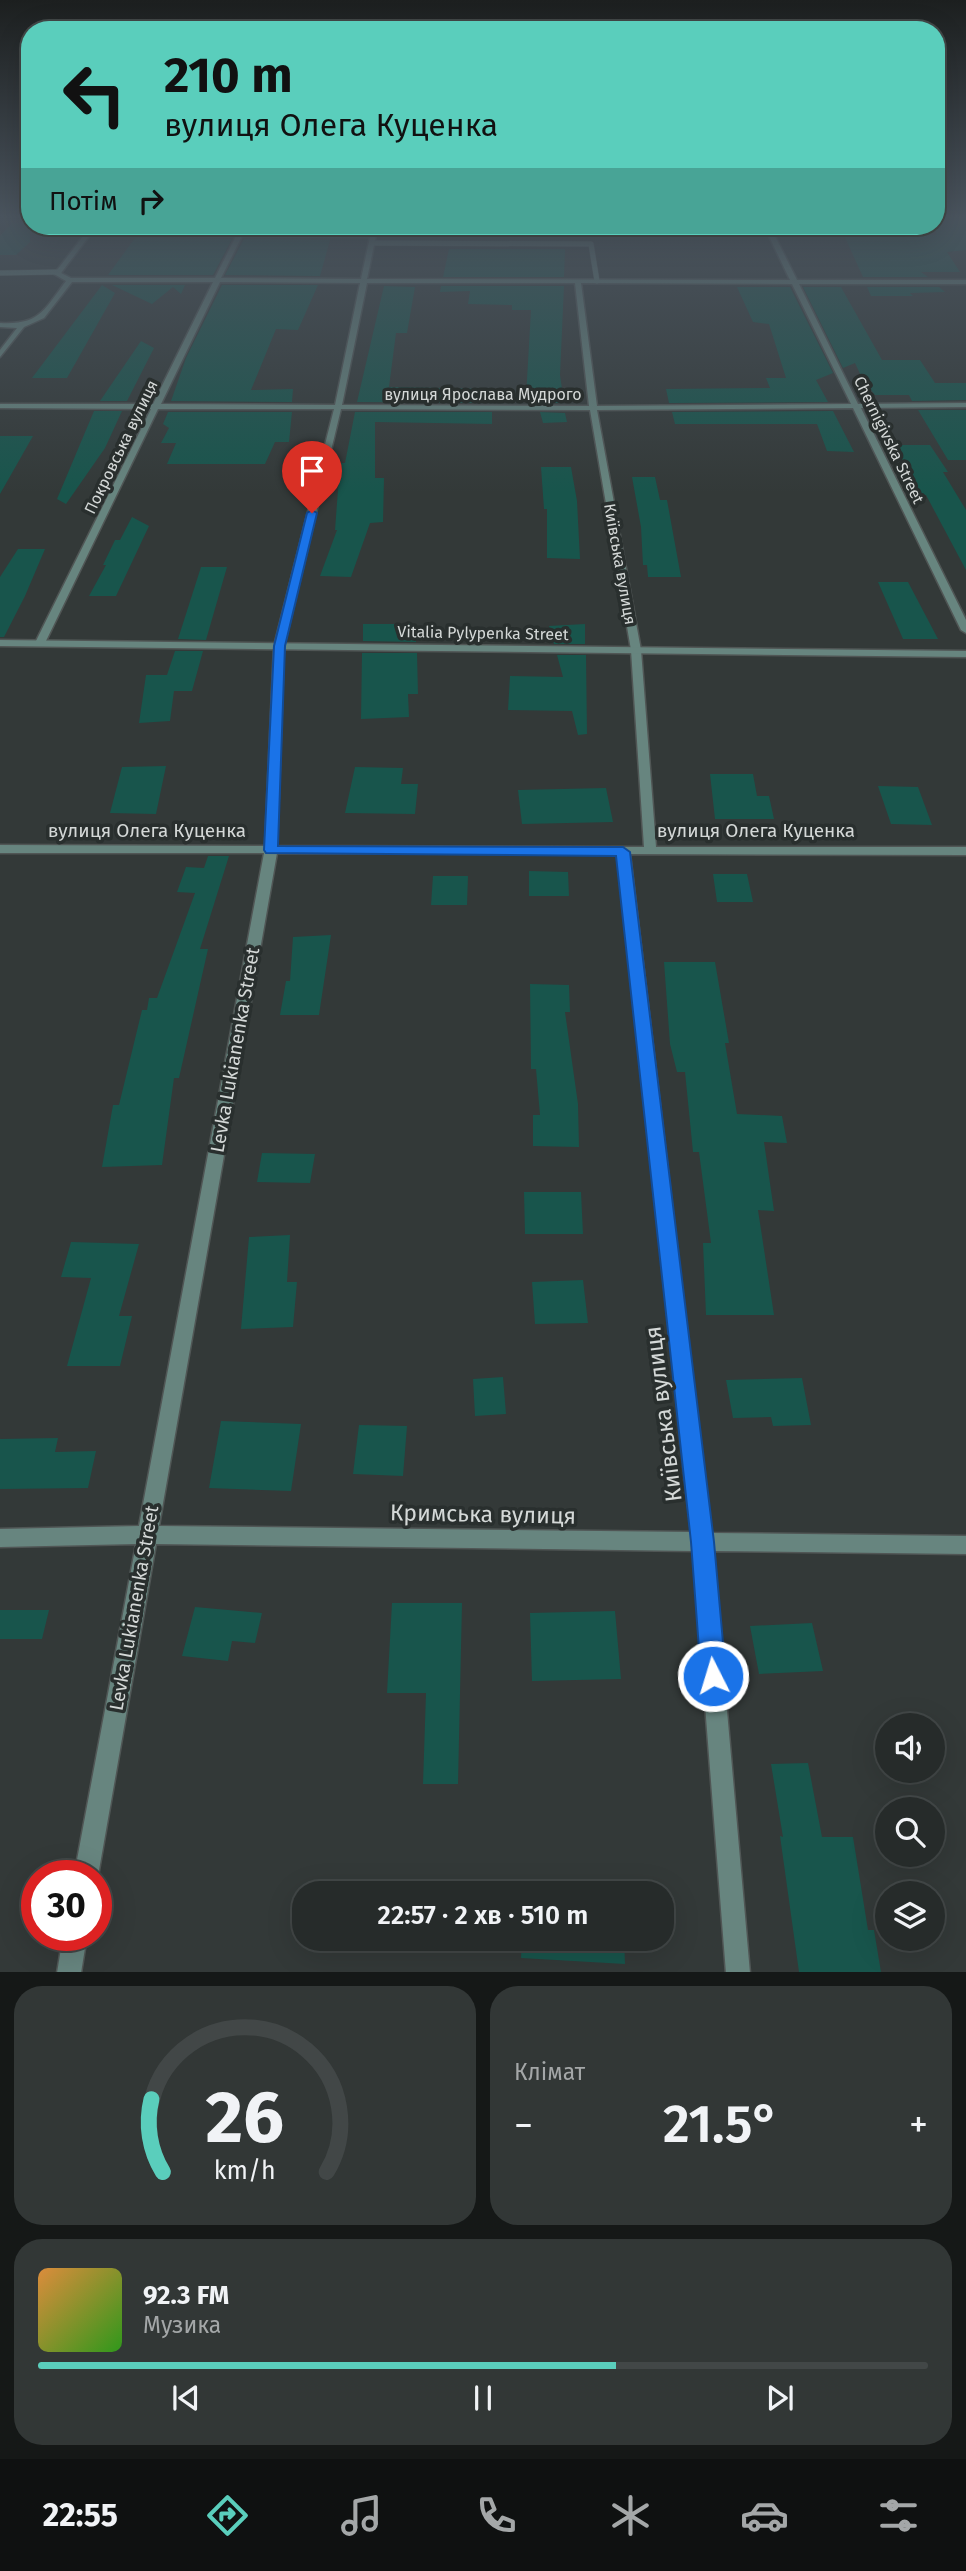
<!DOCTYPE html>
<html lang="uk">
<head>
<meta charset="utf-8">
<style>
  body { margin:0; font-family:"Fira Sans",sans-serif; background:#323736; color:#f1f3f6; height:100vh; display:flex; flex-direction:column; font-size:26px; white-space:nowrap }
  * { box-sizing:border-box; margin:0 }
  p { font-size:23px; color:#a4a7a8 }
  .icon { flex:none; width:38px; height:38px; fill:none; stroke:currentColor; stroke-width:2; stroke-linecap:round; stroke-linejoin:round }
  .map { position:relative; height:1972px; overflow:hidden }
  .sheet { display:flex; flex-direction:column; gap:14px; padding:14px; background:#151817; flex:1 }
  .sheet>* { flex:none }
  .guide { position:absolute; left:21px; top:21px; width:924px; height:214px; border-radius:28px; box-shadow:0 7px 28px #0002,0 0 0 2px #424747; background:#5acebc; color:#111; overflow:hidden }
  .buttons { position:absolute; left:875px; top:1713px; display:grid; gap:14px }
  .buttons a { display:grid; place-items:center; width:70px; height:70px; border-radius:50%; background:#262b2a; box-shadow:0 7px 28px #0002,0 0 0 2px #424747; font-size:35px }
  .speed { position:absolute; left:21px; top:1860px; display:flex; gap:14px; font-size:35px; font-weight:700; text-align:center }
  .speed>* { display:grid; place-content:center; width:91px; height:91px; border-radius:50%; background:#262b2a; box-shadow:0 7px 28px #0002,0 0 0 2px #424747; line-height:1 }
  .speed .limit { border:10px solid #d22; background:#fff; color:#111 }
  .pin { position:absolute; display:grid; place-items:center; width:60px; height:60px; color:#fff; margin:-72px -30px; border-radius:50% 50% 50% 0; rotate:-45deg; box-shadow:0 0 7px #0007 }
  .pin .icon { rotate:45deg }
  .me { position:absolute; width:77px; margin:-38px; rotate:355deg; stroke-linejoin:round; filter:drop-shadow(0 0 5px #0008) }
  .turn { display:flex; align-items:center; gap:24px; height:147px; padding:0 28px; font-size:32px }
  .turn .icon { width:91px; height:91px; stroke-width:2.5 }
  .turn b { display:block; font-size:49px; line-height:60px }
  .then { display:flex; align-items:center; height:66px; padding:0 28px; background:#0003; gap:14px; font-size:26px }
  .big { font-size:52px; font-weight:600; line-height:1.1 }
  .sheet .widget { flex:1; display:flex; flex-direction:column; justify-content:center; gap:10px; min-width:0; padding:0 24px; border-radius:28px; background:#323736 }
  .sheet .dial { align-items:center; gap:0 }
  .dial svg { height:182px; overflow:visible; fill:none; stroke:#424747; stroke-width:7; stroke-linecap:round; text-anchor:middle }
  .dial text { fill:#f1f3f6; stroke:none }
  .song { display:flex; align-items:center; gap:21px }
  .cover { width:84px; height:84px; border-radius:10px; background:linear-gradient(135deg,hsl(30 70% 55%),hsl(110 70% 35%)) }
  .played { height:7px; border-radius:4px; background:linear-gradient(90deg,#5acebc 65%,#424747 65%) }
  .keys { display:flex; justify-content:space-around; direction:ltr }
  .heat { display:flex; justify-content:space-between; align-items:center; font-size:38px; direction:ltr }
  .sheet .tiles { flex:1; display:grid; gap:14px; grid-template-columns:1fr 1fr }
  .widget:last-child { grid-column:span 2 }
  .trip { position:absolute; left:292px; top:1881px; width:382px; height:70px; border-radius:28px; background:#262b2a; box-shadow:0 7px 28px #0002,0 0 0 2px #424747; font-weight:600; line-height:70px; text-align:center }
  .tabs { display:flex; height:112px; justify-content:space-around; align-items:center; background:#0f1111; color:#a4a7a8 }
  .tabs .icon { width:49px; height:49px }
  .tabs .on { color:#5acebc }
  .tabs b { font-size:32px; color:#f1f3f6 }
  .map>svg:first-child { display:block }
  .building { fill:#18554c }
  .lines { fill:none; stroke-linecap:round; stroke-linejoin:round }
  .service-casing { stroke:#505655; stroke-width:6 }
  .minor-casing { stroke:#505655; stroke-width:3 }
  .tertiary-casing { stroke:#505655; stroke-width:3 }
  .service { stroke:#67857f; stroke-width:5 }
  .minor { fill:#67857f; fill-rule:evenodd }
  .tertiary { fill:#67857f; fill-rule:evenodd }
  .route { fill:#1a73e8; stroke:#114b97; stroke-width:2 }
  .labels { text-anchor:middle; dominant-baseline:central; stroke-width:7; stroke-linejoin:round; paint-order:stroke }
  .far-street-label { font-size:16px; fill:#d4d8d7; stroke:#292f2e }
  .street-label { font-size:19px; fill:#d4d8d7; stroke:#292f2e }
  .near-street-label { font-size:23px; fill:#d4d8d7; stroke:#292f2e }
</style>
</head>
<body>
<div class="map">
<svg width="966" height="1973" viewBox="0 0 966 1973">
  <rect width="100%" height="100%" fill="#333938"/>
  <g class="building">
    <polygon points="936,217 966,217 966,250 947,252 960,272 921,272 928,277 863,277 843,233 936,235"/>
    <polygon points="12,223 30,223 30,242 16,255 0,255 0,236"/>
    <polygon points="145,226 238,226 236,229 142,229"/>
    <polygon points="135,238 232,239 213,275 108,275"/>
    <polygon points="244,239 266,239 330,240 320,276 225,275"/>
    <polygon points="449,249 565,249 564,277 443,277"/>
    <polygon points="102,285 115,293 67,378 32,378"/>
    <polygon points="112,285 185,285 181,294 173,287 152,304"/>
    <polygon points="222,285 318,285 298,330 276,329 251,390 293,389 292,402 171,401 186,358"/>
    <polygon points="384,286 415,287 407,333 396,333 389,387 493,389 492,403 357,402"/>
    <polygon points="441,286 564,286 560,375 564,403 536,403 534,397 526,397 531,310 512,310 512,305 468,304 470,291 440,292"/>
    <polygon points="737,287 790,287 833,373 816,380 828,402 669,403 666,389 770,388 766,378 786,378 769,324 753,322"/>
    <polygon points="803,287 841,287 882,360 920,360 935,383 966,383 966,400 912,401 909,395 875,395 863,380 855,363 843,368"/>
    <polygon points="867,287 939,287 945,292 910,293 913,296 871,296"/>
    <polygon points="141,341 154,348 127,401 100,401"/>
    <polygon points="918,410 966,410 966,460 948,460"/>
    <polygon points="94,411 122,411 105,448 66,504 57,499"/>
    <polygon points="833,411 854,452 827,451 817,424 675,424 672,412"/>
    <polygon points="168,412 292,412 289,442 275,442 265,464 167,464 176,443 161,443 169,428 163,424"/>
    <polygon points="355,412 492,412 492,424 375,422 375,478 384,478 383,522 370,523 351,577 320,576 337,530 335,530 340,463 345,463"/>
    <polygon points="540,412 565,413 567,422 543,423"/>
    <polygon points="0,436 33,436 0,494"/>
    <polygon points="895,445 930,445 948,472 943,472 966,510 966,570 926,495 920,495"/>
    <polygon points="541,467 571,467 577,501 580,559 547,558 547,509 544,509"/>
    <polygon points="632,477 655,477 660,500 667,500 681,577 648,577 647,565 643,565 641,527"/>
    <polygon points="132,517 149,526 116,596 89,596 106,565 103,565 115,540 120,540"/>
    <polygon points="18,549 45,549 25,596 4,637 0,637 0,577"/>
    <polygon points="201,567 227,567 206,640 178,639"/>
    <polygon points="878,582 908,582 938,639 903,639"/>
    <polygon points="363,624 416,624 416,642 363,641"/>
    <polygon points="585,624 585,644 554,644 549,626"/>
    <polygon points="175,651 203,651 192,691 174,691 170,721 139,723 146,675 167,675"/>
    <polygon points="362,653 417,653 418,694 408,694 409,717 361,719"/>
    <polygon points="557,655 586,655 587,734 578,735 572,711 508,710 510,676 563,677"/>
    <polygon points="166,766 156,814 110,813 122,767"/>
    <polygon points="355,767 403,768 401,784 418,784 415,814 345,813"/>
    <polygon points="710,774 753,774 757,796 769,796 774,819 715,819"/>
    <polygon points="878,786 918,787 932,825 891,824"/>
    <polygon points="606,788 613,822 522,824 518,790"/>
    <polygon points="208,856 229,856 200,949 208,949 179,1078 174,1078 162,1165 102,1167 113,1105 119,1105 142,1010 147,1010 149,998 157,998 195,893 177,892 186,867 204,868"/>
    <polygon points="529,871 568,872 569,896 529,896"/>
    <polygon points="713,874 747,874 753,902 717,902"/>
    <polygon points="433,876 468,876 467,905 431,905"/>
    <polygon points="331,935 319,1015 280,1015 286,981 290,981 293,937"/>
    <polygon points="664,962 715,962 729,1043 725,1043 737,1114 782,1116 787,1143 764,1142 774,1211 758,1210 774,1315 706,1315 703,1243 711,1243 699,1152 693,1152 685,1072 677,1072 670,1044"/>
    <polygon points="530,984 569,985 570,1012 565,1012 578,1104 579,1147 533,1146 533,1115 540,1115 536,1069 531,1069"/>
    <polygon points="262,1153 315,1154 310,1183 257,1182"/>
    <polygon points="524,1192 581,1192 583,1234 525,1234"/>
    <polygon points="290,1235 287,1282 297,1282 293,1327 241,1329 249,1237"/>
    <polygon points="71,1242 139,1244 119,1316 132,1316 120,1366 67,1366 91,1278 61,1277"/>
    <polygon points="583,1280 588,1323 535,1324 532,1282"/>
    <polygon points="503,1377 506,1414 475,1416 473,1379"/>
    <polygon points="802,1378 811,1425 773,1426 771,1417 733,1418 726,1380"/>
    <polygon points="221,1421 301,1424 291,1491 209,1488"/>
    <polygon points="359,1425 407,1426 403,1476 353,1474"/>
    <polygon points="58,1438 55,1452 96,1451 88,1488 0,1489 0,1439"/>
    <polygon points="392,1603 462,1603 458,1784 423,1784 426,1693 387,1693"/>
    <polygon points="195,1607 262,1613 255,1643 232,1641 228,1661 182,1656"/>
    <polygon points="0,1610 49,1610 42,1639 0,1639"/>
    <polygon points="615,1611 621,1679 532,1681 530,1613"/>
    <polygon points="812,1623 823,1671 759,1674 750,1626"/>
    <polygon points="808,1763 822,1837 853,1837 868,1930 874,1930 881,1972 799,1972 780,1836 783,1837 771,1764"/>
    <polygon points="522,1939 624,1939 625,1964 521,1958"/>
  </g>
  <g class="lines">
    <g class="service-casing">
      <g id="service">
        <polyline points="373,243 591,244 597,281"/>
        <polyline points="0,273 59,272"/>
      </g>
    </g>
    <g class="minor-casing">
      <g id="minor">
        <path d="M91,226H97L93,231L238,232L241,226H247L244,232L371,233L372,226H378L367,279L790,280L764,226H770L797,280H966V284H799L858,404L966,403V407L861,408L966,620V633L961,630L853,408L597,410L641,650L656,847H966V855L630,854L711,1533L966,1536V1554L713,1551L750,1973H726L693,1551L156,1544L98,1876L96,1880V1876H74L136,1544L0,1547V1529L139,1526L264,853H0V845L265,846L274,646L334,409H158L45,643L36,645L35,643L151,409L0,408V404H153L213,282H72L44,318L24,327L0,357V350L17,328L0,327V323C40,325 44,310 66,281L54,274ZM90,235L236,236L215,278H71L61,273ZM242,236L370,237L361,279L221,278ZM220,282L360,283L335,405L161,404ZM367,283H575L589,406L342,405ZM581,283L792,284L851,404L597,406ZM341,409L590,410L631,650L644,847L277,846L284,646ZM277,853L617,854L691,1532L159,1526Z"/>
        <polygon points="63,1936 87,1936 81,1973 57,1973"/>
      </g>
    </g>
    <g class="tertiary-casing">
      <polygon id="tertiary" points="0,640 966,651 966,657 0,646"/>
    </g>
    <use href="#service" class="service"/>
    <use href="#minor" class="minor"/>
    <use href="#tertiary" class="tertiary"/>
  </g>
  <linearGradient id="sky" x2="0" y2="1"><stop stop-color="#1c1f1f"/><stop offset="0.44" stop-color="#4a545e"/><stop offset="1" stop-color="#4a545e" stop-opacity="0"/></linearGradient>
  <rect width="966" height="493" fill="url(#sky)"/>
  <polygon class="route" points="312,510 317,513 285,646 278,846 623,847 630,852 714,1542 726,1676 722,1685 713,1688 705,1685 701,1676 691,1542 616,856 266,853 264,850 274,646 307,513"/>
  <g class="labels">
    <g class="far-street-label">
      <text x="483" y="394">вулиця Ярослава Мудрого</text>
      <text transform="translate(889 440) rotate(64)">Chernigivska Street</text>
      <text transform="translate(121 447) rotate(-64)">Покровська вулиця</text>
      <text transform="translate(620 564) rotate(80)">Київська вулиця</text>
      <text transform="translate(483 633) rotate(1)">Vitalia Pylypenka Street</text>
    </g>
    <g class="street-label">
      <text x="147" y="830">вулиця Олега Куценка</text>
      <text x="756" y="830">вулиця Олега Куценка</text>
      <text transform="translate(235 1050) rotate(-80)">Levka Lukianenka Street</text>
      <text transform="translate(134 1608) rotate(-80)">Levka Lukianenka Street</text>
    </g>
    <g class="near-street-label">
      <text transform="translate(663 1414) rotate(-97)">Київська вулиця</text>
      <text transform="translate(483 1514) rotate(1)">Кримська вулиця</text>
    </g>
  </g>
</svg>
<div class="buttons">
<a><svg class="icon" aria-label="sound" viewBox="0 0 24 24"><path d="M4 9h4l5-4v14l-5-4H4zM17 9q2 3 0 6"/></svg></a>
<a><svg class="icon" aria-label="search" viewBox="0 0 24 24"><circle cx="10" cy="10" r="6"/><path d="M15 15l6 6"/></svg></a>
<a><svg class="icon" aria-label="layers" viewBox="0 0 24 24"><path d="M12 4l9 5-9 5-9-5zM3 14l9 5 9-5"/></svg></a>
</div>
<div class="speed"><div class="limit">30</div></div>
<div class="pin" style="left:312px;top:513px;background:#d93025"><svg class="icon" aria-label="arrive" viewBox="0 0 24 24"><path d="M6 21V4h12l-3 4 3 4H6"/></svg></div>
<svg class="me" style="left:713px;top:1676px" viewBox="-20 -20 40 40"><circle r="17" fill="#1a73e8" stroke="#fff" stroke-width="3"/><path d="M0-11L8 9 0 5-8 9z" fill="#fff"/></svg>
<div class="trip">22:57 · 2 хв · 510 m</div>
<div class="guide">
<div class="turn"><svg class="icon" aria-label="left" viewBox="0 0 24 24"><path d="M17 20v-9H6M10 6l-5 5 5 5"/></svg><div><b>210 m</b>вулиця Олега Куценка</div></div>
<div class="then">Потім<svg class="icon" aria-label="right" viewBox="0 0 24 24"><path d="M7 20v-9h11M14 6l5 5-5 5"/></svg></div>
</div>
</div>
<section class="sheet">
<div class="tiles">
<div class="widget dial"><svg viewBox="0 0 100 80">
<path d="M14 69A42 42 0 1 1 86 69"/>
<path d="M14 69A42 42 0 0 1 9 37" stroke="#5acebc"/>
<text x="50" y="56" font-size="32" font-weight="700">26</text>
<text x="50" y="72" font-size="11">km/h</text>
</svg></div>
<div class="widget"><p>Клімат</p>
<div class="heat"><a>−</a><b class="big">21.5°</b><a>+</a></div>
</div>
<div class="widget">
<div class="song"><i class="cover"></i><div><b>92.3 FM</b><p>Музика</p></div></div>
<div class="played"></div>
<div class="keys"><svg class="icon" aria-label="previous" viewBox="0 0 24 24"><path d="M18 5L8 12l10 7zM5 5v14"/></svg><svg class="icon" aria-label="pause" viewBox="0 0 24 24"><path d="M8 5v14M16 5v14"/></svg><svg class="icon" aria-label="next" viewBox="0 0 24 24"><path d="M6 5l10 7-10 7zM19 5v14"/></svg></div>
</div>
</div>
</section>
<nav class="tabs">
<b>22:55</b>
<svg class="icon on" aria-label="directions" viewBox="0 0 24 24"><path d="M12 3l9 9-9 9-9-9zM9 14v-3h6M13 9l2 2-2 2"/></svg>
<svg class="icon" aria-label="music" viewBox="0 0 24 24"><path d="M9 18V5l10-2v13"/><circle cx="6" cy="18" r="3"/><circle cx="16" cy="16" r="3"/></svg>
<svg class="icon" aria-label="phone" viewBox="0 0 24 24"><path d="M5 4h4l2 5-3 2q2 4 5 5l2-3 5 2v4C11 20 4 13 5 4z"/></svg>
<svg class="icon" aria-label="climate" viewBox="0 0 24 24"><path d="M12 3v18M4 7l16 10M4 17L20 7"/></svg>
<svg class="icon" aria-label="car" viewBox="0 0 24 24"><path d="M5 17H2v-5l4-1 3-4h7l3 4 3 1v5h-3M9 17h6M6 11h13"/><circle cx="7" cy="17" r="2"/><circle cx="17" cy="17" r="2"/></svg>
<svg class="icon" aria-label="filters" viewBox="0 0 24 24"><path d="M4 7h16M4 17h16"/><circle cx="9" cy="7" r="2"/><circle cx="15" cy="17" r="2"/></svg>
</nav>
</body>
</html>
